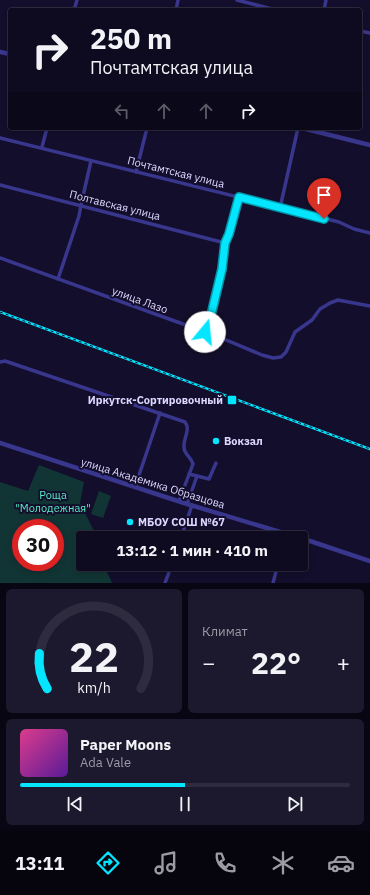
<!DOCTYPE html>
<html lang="ru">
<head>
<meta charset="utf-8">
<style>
  body { margin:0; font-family:"IBM Plex Sans",sans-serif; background:#1c182d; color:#f1f3f6; height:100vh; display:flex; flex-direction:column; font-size:15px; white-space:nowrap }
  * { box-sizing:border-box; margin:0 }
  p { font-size:13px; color:#9b9aa5 }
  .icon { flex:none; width:22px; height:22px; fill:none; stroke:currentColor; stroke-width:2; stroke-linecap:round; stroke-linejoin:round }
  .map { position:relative; height:583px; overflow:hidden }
  .panel { display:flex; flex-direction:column; gap:6px; padding:6px; background:#080612; flex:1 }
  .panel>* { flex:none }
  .hud { position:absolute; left:8px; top:8px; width:354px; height:122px; border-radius:4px; box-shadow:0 2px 6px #0003,0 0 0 1px #2e2b3e; background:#0e0a20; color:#f1f3f6; overflow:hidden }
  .speed { position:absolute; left:12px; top:519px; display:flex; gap:8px; font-size:20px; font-weight:700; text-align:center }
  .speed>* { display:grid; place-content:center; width:52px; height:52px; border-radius:50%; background:#0e0a20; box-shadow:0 2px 6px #0003,0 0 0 1px #2e2b3e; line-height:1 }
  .speed .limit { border:6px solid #d22; background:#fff; color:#111 }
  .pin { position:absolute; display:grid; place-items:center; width:34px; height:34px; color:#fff; margin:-41px -17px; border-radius:50% 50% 50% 0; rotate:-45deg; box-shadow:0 0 4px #0007 }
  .pin .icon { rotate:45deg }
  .me { position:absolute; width:44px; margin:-22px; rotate:17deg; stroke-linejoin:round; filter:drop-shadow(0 0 3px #0008) }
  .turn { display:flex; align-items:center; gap:14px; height:84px; padding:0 16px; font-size:18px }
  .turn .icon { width:52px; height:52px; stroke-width:2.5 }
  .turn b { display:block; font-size:28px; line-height:34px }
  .lanes { display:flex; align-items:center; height:38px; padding:0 16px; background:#0003; justify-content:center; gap:20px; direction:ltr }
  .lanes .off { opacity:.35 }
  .big { font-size:30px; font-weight:800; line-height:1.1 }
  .panel .widget { flex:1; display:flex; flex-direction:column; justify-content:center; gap:6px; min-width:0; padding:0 14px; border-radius:6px; background:#1c182d }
  .panel .dial { align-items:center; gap:0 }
  .dial svg { height:104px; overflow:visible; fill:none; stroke:#2e2b3e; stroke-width:7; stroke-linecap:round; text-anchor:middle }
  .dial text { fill:#f1f3f6; stroke:none }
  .song { display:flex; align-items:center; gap:12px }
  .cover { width:48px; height:48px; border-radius:6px; background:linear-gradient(135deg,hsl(330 70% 55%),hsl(270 70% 35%)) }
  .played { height:4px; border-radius:2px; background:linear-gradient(90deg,#04e5ff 50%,#2e2b3e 50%) }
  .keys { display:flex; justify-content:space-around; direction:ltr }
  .heat { display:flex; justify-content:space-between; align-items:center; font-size:22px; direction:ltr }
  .panel .tiles { flex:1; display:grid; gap:6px; grid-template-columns:1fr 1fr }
  .widget:last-child { grid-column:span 2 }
  .trip { position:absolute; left:76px; top:531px; width:232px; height:40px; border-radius:4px; background:#0e0a20; box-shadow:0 2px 6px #0003,0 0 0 1px #2e2b3e; font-weight:800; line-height:40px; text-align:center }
  .dock { display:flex; height:64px; justify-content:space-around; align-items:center; background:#06040d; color:#9b9aa5 }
  .dock .icon { width:28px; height:28px }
  .dock .selected { color:#04e5ff }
  .dock b { font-size:18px; color:#f1f3f6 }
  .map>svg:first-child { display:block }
  .green { fill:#113534; fill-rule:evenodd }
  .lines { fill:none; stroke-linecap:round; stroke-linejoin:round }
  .minor { stroke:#39368d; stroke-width:3.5 }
  .tertiary { stroke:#39368d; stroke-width:4.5 }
  .rail-casing { stroke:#04e5ff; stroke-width:2.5 }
  .rail { stroke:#130e2b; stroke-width:1; stroke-dasharray:3; stroke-linecap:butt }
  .route-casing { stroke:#0395a6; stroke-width:10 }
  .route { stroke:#04e5ff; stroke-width:7 }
  .poi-dot { fill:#04e5ff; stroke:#130e2b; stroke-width:1.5 }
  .labels { text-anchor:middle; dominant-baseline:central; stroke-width:4; stroke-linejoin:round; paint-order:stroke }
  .street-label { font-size:11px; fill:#ddd8ff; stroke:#130e2b }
  .poi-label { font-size:11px; font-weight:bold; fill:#ddd8ff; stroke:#130e2b; text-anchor:start }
  .park-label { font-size:11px; fill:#59eac6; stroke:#130e2b }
</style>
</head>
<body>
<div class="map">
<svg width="370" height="583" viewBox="0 0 370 583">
  <rect width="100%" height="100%" fill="#130e2b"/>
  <g class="green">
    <path d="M39,465L84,482L80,503L95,533L91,538H83V548L75,558L87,570H106L112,583H0V482L28,491ZM21,528H55V562H21Z"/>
    <polygon points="99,491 111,496 103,518 91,514"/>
  </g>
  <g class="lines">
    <g class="minor">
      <polyline points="237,0 276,10"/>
      <polyline points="74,10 77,0"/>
      <polyline points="176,10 178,0"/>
      <polyline points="324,10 326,0"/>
      <polyline points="360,31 370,33"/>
      <polyline points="0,138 339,222 354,229 370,233"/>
      <polyline points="42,147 47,128"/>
      <polyline points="136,172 147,128"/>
      <polyline points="0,185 225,243"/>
      <polyline points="280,208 298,128"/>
      <polyline points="0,258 219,337 262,355 273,358 281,357 286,352 295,332 312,320 320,309 330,303 338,300 370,306"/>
      <polyline points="58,279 79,216 81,205 91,161"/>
      <polyline points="205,332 212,311 221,269 225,243 229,234 239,197"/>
      <path d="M0,362L5,361L185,422C191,430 183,438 184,447C184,455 191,456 193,464L179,501"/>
      <polyline points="189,474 209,479 216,463"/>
      <polyline points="135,487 160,413"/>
      <polyline points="187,504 197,476"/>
      <polyline points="181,538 192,505"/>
      <polyline points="165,583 172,564"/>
      <polyline points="273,583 278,564"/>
    </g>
    <g class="tertiary">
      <polyline points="0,52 10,54"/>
      <polyline points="302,128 370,145"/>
      <polyline points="0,443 187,504 300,538"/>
      <polyline points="301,538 370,561"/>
    </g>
    <g class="rail-casing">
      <polyline id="rail" points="0,312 370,449"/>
    </g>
    <use href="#rail" class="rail"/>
  </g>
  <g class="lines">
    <g class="route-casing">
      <polyline id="route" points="205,332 212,311 222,269 225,243 229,234 239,197 324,219"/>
    </g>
    <use href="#route" class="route"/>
  </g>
  <g class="poi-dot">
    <rect x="227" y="395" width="10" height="10" rx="2"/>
    <circle cx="216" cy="441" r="4"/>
    <circle cx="130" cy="522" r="4"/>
  </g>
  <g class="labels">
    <g class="street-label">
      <text transform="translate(176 172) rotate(14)">Почтамтская улица</text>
      <text transform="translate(115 205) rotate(14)">Полтавская улица</text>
      <text transform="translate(140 300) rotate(20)">улица Лазо</text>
      <text transform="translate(153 483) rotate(17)">улица Академика Образцова</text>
    </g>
    <g class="poi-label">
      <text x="223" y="400" text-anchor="end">Иркутск-Сортировочный</text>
      <text x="224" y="441">Вокзал</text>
      <text x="138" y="522">МБОУ СОШ №67</text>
    </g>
    <g class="park-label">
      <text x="53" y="495">Роща<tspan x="53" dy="13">"Молодежная"</tspan></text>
    </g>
  </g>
</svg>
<div class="speed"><div class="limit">30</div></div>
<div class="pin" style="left:324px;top:219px;background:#d93025"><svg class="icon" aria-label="arrive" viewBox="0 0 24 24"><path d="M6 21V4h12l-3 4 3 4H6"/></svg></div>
<svg class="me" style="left:205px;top:332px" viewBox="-20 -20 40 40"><circle r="19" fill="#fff"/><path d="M0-13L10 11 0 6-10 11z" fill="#04e5ff"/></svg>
<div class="trip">13:12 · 1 мин · 410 m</div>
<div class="hud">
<div class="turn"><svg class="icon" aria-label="right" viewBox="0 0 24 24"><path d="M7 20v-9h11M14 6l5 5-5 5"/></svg><div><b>250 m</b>Почтамтская улица</div></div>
<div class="lanes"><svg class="icon off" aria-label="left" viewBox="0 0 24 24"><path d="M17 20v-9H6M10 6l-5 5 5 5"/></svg><svg class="icon off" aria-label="ahead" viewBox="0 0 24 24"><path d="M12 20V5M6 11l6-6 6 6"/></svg><svg class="icon off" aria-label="ahead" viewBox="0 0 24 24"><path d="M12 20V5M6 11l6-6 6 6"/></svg><svg class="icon" aria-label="right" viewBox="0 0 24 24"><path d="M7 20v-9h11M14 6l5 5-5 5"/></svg></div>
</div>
</div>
<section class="panel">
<div class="tiles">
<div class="widget dial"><svg viewBox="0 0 100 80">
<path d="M14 69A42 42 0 1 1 86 69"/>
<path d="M14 69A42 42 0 0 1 8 42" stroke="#04e5ff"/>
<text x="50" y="56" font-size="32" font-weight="700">22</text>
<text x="50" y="72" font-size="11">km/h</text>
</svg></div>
<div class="widget"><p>Климат</p>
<div class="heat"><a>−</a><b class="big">22°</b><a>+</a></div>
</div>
<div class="widget">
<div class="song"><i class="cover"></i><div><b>Paper Moons</b><p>Ada Vale</p></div></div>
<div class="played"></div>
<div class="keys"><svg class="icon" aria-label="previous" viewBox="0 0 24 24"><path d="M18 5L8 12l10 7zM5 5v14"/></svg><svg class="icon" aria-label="pause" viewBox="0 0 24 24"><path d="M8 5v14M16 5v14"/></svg><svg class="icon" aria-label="next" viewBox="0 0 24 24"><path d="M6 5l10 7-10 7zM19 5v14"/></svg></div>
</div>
</div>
</section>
<nav class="dock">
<b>13:11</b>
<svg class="icon selected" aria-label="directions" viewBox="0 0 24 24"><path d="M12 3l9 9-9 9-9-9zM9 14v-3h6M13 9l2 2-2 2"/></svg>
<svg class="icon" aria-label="music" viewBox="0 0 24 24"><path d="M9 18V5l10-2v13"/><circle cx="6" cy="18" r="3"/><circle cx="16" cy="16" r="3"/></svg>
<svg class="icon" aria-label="phone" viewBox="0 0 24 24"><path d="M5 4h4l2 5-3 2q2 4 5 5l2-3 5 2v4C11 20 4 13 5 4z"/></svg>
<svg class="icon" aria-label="climate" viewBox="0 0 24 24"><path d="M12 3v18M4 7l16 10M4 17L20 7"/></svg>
<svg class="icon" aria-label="car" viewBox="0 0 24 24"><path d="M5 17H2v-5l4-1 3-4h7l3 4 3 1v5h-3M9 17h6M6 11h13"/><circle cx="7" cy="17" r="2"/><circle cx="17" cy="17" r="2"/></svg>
</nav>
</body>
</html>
